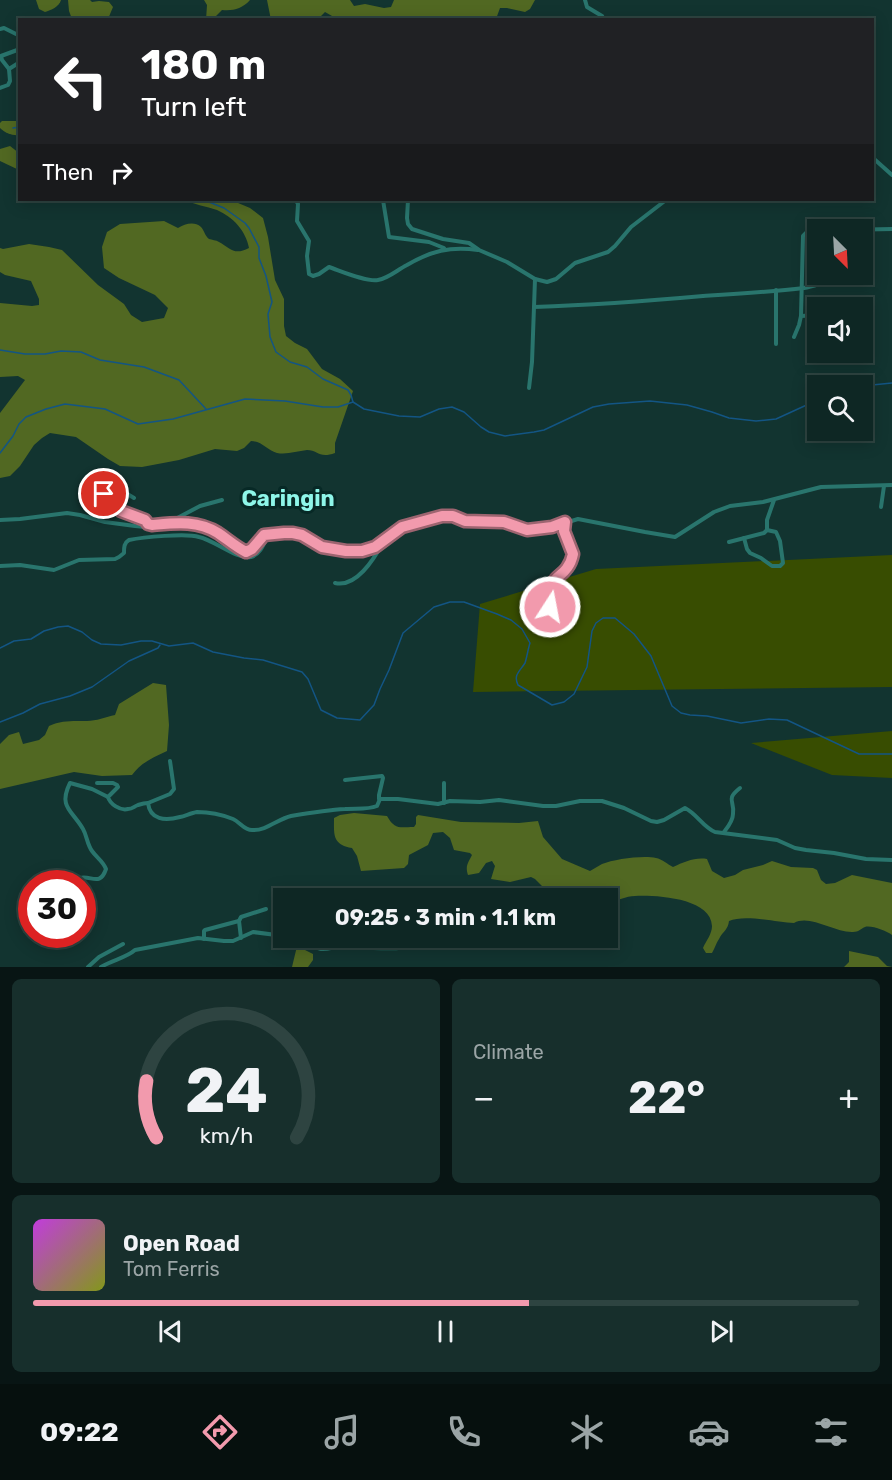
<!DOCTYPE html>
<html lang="en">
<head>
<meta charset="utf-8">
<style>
  body { margin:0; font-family:Rubik,sans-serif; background:#172f2c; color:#f1f3f6; height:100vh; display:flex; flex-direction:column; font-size:22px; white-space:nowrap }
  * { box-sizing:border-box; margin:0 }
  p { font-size:20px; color:#9ba5a6 }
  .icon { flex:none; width:33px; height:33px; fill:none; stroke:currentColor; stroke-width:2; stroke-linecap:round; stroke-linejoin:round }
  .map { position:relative; height:967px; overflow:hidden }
  .sheet { display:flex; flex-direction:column; gap:12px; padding:12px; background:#081514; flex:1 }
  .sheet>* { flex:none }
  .guide { position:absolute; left:18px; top:18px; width:856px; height:183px; border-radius:0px; box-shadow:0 3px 15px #0003,0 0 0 2px #2e4441; background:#202124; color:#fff; overflow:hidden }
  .needle { width:39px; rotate:156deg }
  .tools { position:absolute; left:807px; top:219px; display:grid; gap:12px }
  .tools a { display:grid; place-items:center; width:66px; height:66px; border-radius:0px; background:#0e2724; box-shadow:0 3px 15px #0003,0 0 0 2px #2e4441; font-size:30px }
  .speed { position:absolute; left:18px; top:870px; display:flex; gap:12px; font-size:30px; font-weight:700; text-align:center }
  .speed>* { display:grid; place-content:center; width:78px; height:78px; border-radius:50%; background:#0e2724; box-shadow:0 3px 15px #0003,0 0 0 2px #2e4441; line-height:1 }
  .speed .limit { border:9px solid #d22; background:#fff; color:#111 }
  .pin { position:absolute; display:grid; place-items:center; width:51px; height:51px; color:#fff; margin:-26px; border:3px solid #fff; border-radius:50%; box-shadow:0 2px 6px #0007 }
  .me { position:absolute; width:66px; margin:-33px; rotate:11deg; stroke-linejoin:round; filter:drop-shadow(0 0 4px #0008) }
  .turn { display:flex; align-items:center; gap:21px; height:126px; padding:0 24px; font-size:27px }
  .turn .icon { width:78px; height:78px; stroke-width:2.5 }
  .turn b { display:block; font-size:42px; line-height:51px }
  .then { display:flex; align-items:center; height:57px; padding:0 24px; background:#0003; gap:12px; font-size:22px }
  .big { font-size:45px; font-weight:700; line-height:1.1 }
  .sheet .widget { flex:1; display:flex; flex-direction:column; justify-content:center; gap:9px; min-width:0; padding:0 21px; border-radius:9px; background:#172f2c }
  .sheet .dial { align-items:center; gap:0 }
  .dial svg { height:156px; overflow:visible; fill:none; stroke:#2e4441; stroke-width:7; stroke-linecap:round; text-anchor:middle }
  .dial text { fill:#f1f3f6; stroke:none }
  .song { display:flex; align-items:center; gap:18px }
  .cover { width:72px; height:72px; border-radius:9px; background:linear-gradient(135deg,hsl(290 70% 55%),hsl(70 70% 35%)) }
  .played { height:6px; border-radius:3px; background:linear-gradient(90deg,#f29aad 60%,#2e4441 60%) }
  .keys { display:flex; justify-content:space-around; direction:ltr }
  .heat { display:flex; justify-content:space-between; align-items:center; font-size:33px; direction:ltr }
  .sheet .tiles { flex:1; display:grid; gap:12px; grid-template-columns:1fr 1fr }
  .widget:last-child { grid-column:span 2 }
  .trip { position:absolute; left:273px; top:888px; width:345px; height:60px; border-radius:0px; background:#0e2724; box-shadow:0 3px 15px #0003,0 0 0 2px #2e4441; font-weight:700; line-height:60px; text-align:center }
  .tabs { display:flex; height:96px; justify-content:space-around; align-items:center; background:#06100e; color:#9ba5a6 }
  .tabs .icon { width:42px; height:42px }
  .tabs .active { color:#f29aad }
  .tabs b { font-size:27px; color:#f1f3f6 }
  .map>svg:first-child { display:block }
  .green { fill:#384d01 }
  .forest { fill:#516822 }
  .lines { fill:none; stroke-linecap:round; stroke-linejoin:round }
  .stream { stroke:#135584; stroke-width:1.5 }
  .minor { stroke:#29756d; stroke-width:4 }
  .route-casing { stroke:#9d6470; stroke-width:15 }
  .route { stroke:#f29aad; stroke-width:10 }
  .labels { text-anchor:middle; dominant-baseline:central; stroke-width:6; stroke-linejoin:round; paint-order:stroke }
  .district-label { font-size:22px; font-weight:bold; fill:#8ef6e9; stroke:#072926 }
</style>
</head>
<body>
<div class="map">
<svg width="892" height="967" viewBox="0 0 892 967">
  <rect width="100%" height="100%" fill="#123430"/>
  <g class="green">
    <polygon points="892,555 892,687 473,692 480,604 596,569"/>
    <polygon points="892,731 892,778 832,775 751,743"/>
  </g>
  <g class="forest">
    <path d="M36,0H61C59,7 51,10 45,12L39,9Z"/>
    <polygon points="68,0 90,0 92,2 99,1 109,2 113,7 108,19 72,19 69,11"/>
    <path d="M204,0H250C242,9 233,11 222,10L213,19L206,20L207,5Z"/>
    <polygon points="267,0 350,0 354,6 365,4 384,8 391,7 394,0 535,0 530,9 525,12 507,8 500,8 496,19 339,20 325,12 318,19 271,20"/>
    <path d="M2,121H19V135C13,136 5,133 0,128V123Z"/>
    <polygon points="10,146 19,153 19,170 0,161 0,149"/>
    <path d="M185,200H231L250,208L263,218L268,237L275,280L284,299V326L286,336L295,343L307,349L322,369L340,379L353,391L335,443V453C319,459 318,450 307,450C297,451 287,455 277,453C267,450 262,441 251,441L244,448L237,451L215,449L179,460L142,467L120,466L108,459L76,437L50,433L42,438L34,445L20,466L10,476L0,478V413L25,380L18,376L0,377V303L32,306L39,305V299L31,281L5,275L0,272V248L3,249L29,244L49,247L62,250L98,285L124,304L131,315L142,322L164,318L168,308L155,295L119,278L104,268L102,247L107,232L120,224L164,221L178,228C185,224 194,221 201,227C204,230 205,236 209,239C212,240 216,240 219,242C230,248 234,256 249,248C246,231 233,217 217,210C206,206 195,205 185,200Z"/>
    <path d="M153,683L166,685L169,725L167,751C152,758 142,762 132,775L102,776L74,772L0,789V744L9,735L19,732L23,744L39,740L45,735L49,726C62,720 73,721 87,721C96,721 106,717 115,715L119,704Z"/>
    <path d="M354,813L387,816C395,830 399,827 414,827L416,824V817L418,815L461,822L519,823L538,821L543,837L562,859L590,871C594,869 598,866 602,864C614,859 644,855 656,858C662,859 667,864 673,867C684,862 695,857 707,859L712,871L724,878L735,875L743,870L763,865L772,861L791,867L813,868L817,870L821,880L826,884L835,883L852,875L892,883V935C887,931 871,925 865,927C860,929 859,932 853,932C835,933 810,914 794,923C776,922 744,914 729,921C728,930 723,931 719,939C716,943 715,948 712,953H706L703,948C706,941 712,934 712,926C711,898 656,895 635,896C626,896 617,901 608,902V898H544V888L535,879L531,877L510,882L491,879L495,866L492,861L486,863L479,873L468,875C465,866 468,863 472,855L470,853L454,850L450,838L443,832L433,833L428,845L409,855L408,864L404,868L361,871L357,856L352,848C332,845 334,834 334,818L340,815Z"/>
    <polygon points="298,942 301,948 313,954 313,960 308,967 292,967"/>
    <polygon points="849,951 878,957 887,966 892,967 844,967 849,962"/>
  </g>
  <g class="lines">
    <g class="stream">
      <polyline points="13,128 20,127"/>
      <polyline points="204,200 224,208 245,223 249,228 259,247 259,258 266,276 272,302 268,314 270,337 276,352 290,362 307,367 323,379 348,390 351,395 353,402"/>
      <polyline points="0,350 25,354 45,354 61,351 81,352 100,360 144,367 179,380 206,409"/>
      <polyline points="862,386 892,383"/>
      <polyline points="0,453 13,436 19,424 26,417 46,409 65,404 105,409 138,424 173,419 245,399 285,401 323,407 338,407 353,402 364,409 399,416 420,417 439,409 452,407 464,412 481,427 489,432 505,436 534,432 544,430 593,407 609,404 650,401 687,405 712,412 729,418 756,421 776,419 811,403 818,402"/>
      <path d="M0,648L14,641L31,639L44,631L58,627L68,626L82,632L92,640L101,644L121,645L141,641H152L169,646L193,643L213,652L244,658L263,660L302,672L308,679L321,710L337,718L360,720L374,705L380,689L389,670L403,633L434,607L450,602H464L497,614L511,620L522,629L530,643C528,649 527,657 525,663C520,671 513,675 518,685L552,705L564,702L574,694L587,667L592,631L596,623L603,618H615L634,634L651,656L672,706L681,713L690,715L707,716L741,723L769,719L787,720L859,754H892"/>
      <polyline points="0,722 23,713 40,704 70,696 92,687 129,661 158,648 160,645"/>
    </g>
    <g class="minor">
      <polyline points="585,0 587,7 602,16 604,20"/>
      <polyline points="0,29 4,28 20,36"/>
      <polyline points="9,69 2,60 1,56 20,49"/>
      <polyline points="0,88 8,85 10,81 9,69 20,62"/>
      <polyline points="873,158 892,175"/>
      <path d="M296,200L298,204L297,221L309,241L307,256L309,274L313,276L319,274L329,267C341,271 366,282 378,280C389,278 397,270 407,265C431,251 450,246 478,250"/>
      <polyline points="383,200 389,237 429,242 444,248"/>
      <polyline points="408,200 407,218 408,224 412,229 443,239 469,243 479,250 507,262 535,279 547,282 556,279 575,263 608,252 615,246 631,227 666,200"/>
      <polyline points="842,230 892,229"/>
      <polyline points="868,275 873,245 872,229"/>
      <polyline points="776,290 776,344"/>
      <path d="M534,307C590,305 647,301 703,296C736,294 770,292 804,288C815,286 823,282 834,280"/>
      <polyline points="801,316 818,315"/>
      <polyline points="794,337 799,325 801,316 803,236 808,231 819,230"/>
      <polyline points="529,388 532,362 535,279"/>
      <polyline points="134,498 111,484 103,489 104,494 113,501 121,511 145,520 151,525"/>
      <polyline points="881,507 884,486"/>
      <polyline points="0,520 20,519 67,513 80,515 105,522 135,526 145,527 152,525 194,523 216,532 246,552 252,549 264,535 284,533 293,533 301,535 322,547 346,551 367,550 382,543 404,526 448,516 465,521 504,522 527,530 552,527 578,519 645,532 675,537 714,512 730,506 763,502 821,487 892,485"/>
      <polyline points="166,524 200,506 222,500"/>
      <polyline points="744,538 747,549 750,553 761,558 772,566 780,566 783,563 780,541 776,532 767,530"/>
      <polyline points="729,542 764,533 767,530 767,520 774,500"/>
      <path d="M0,566L20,565L54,570L79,560L115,559L119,557L124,553C124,547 124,543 129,540C143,537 187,533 199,537C214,540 237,560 251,557C261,554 264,543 268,535"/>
      <path d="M335,583C356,588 374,559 382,544"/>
      <path d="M544,631L546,624C544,621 541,612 544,610C546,608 548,608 550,607L551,604L549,600L553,592C551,577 560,578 567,568C570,564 572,559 573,554L564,532L565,522"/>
      <polyline points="345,780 382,776 383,778 379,795 379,799"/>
      <path d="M97,783H113L117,785L118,787L108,797C110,804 120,811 128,809C133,809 133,807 138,805C141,804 145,803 148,803C150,820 165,821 180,817C185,816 191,813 197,812C208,812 223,815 233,819C240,822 244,830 252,830C266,831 278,819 291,816C309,813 327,810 345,809C356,808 367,810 377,806L380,799H398L438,804L450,801L480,802L499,800L543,806H556L580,801H602L624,808L651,821L657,822L664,820L685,808C697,814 703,827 715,832L777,840L795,848L806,850L834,853L866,859L892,860"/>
      <polyline points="444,783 444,803"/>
      <polyline points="148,803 170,794 174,789 170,761"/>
      <path d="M724,832C728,827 733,821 733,814C735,800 725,800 740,788"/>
      <path d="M70,884C73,881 76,879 80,878C91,875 100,887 106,869C103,861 97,858 92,851C87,844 87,836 83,829C72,810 58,807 70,783L92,789L108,797"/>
      <polyline points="239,921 241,938"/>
      <polyline points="25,931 32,932"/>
      <path d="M295,938C303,941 312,947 321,949C328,950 336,946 344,946C374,948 408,953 435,938"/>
      <polyline points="443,938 455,940 465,938"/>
      <polyline points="204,939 204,931 205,930 235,922 239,921 241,917 266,909"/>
      <polyline points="88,967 99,957 123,944"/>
      <path d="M101,967C112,960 126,958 135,950L198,938L224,941H233L253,932L284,936"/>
    </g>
  </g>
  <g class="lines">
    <g class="route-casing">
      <path id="route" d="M104,494L113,501L121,511L145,520L148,524L152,525C175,523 197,520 218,533C227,539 236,547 246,552L252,549L264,535L284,533H293L302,535L322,547L346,551H362L375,547L402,527L442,516H453L465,521L504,522L527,530L552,527L565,522L564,531L573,554C572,559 570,564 567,568C560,578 551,577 553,592L549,600L550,604V607"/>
    </g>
    <use href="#route" class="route"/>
  </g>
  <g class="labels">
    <g class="district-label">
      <text x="288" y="498">Caringin</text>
    </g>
  </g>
</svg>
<div class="tools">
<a><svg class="needle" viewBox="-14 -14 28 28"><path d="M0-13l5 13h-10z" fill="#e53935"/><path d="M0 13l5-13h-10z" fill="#9ba5a6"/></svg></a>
<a><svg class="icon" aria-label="sound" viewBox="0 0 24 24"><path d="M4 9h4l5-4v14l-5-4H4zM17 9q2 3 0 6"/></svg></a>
<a><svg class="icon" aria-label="search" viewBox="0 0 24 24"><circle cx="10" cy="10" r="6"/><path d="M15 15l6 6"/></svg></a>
</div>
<div class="speed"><div class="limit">30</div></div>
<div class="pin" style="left:104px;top:494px;background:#d93025"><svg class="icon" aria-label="arrive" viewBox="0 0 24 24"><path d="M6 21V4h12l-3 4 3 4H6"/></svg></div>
<svg class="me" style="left:550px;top:607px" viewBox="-20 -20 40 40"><circle r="17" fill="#f29aad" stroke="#fff" stroke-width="3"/><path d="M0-11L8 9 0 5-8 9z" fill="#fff"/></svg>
<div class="trip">09:25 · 3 min · 1.1 km</div>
<div class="guide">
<div class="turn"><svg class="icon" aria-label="left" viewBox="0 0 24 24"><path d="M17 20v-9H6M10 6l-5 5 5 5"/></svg><div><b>180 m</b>Turn left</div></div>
<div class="then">Then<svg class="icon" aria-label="right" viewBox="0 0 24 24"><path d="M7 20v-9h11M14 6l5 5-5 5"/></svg></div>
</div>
</div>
<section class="sheet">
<div class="tiles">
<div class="widget dial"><svg viewBox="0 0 100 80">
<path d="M14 69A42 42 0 1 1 86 69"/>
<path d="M14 69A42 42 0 0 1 9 40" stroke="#f29aad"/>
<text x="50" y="56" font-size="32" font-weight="700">24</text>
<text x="50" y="72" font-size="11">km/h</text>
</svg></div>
<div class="widget"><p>Climate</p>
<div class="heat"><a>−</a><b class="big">22°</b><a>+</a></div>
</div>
<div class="widget">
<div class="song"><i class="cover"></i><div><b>Open Road</b><p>Tom Ferris</p></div></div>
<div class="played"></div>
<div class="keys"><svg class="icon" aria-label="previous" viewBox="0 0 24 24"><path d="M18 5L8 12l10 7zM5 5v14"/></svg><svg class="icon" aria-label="pause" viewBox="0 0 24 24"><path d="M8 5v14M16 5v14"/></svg><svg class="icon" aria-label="next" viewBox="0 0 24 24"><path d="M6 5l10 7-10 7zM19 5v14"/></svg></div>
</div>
</div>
</section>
<nav class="tabs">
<b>09:22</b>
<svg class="icon active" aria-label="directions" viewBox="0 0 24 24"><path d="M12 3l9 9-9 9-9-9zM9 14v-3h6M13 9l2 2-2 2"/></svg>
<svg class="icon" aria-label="music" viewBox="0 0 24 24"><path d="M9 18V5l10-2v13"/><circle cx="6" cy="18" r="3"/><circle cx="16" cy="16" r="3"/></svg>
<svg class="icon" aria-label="phone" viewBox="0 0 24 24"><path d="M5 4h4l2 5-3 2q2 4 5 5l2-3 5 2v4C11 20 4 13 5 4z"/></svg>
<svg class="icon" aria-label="climate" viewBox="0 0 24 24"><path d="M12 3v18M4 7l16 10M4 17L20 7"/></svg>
<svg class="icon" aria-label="car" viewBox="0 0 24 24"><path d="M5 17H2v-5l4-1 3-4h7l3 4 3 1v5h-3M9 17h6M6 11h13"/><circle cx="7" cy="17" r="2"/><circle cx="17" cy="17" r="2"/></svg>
<svg class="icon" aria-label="filters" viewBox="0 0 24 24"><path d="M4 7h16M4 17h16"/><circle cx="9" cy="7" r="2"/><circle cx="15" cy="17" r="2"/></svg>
</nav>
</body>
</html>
